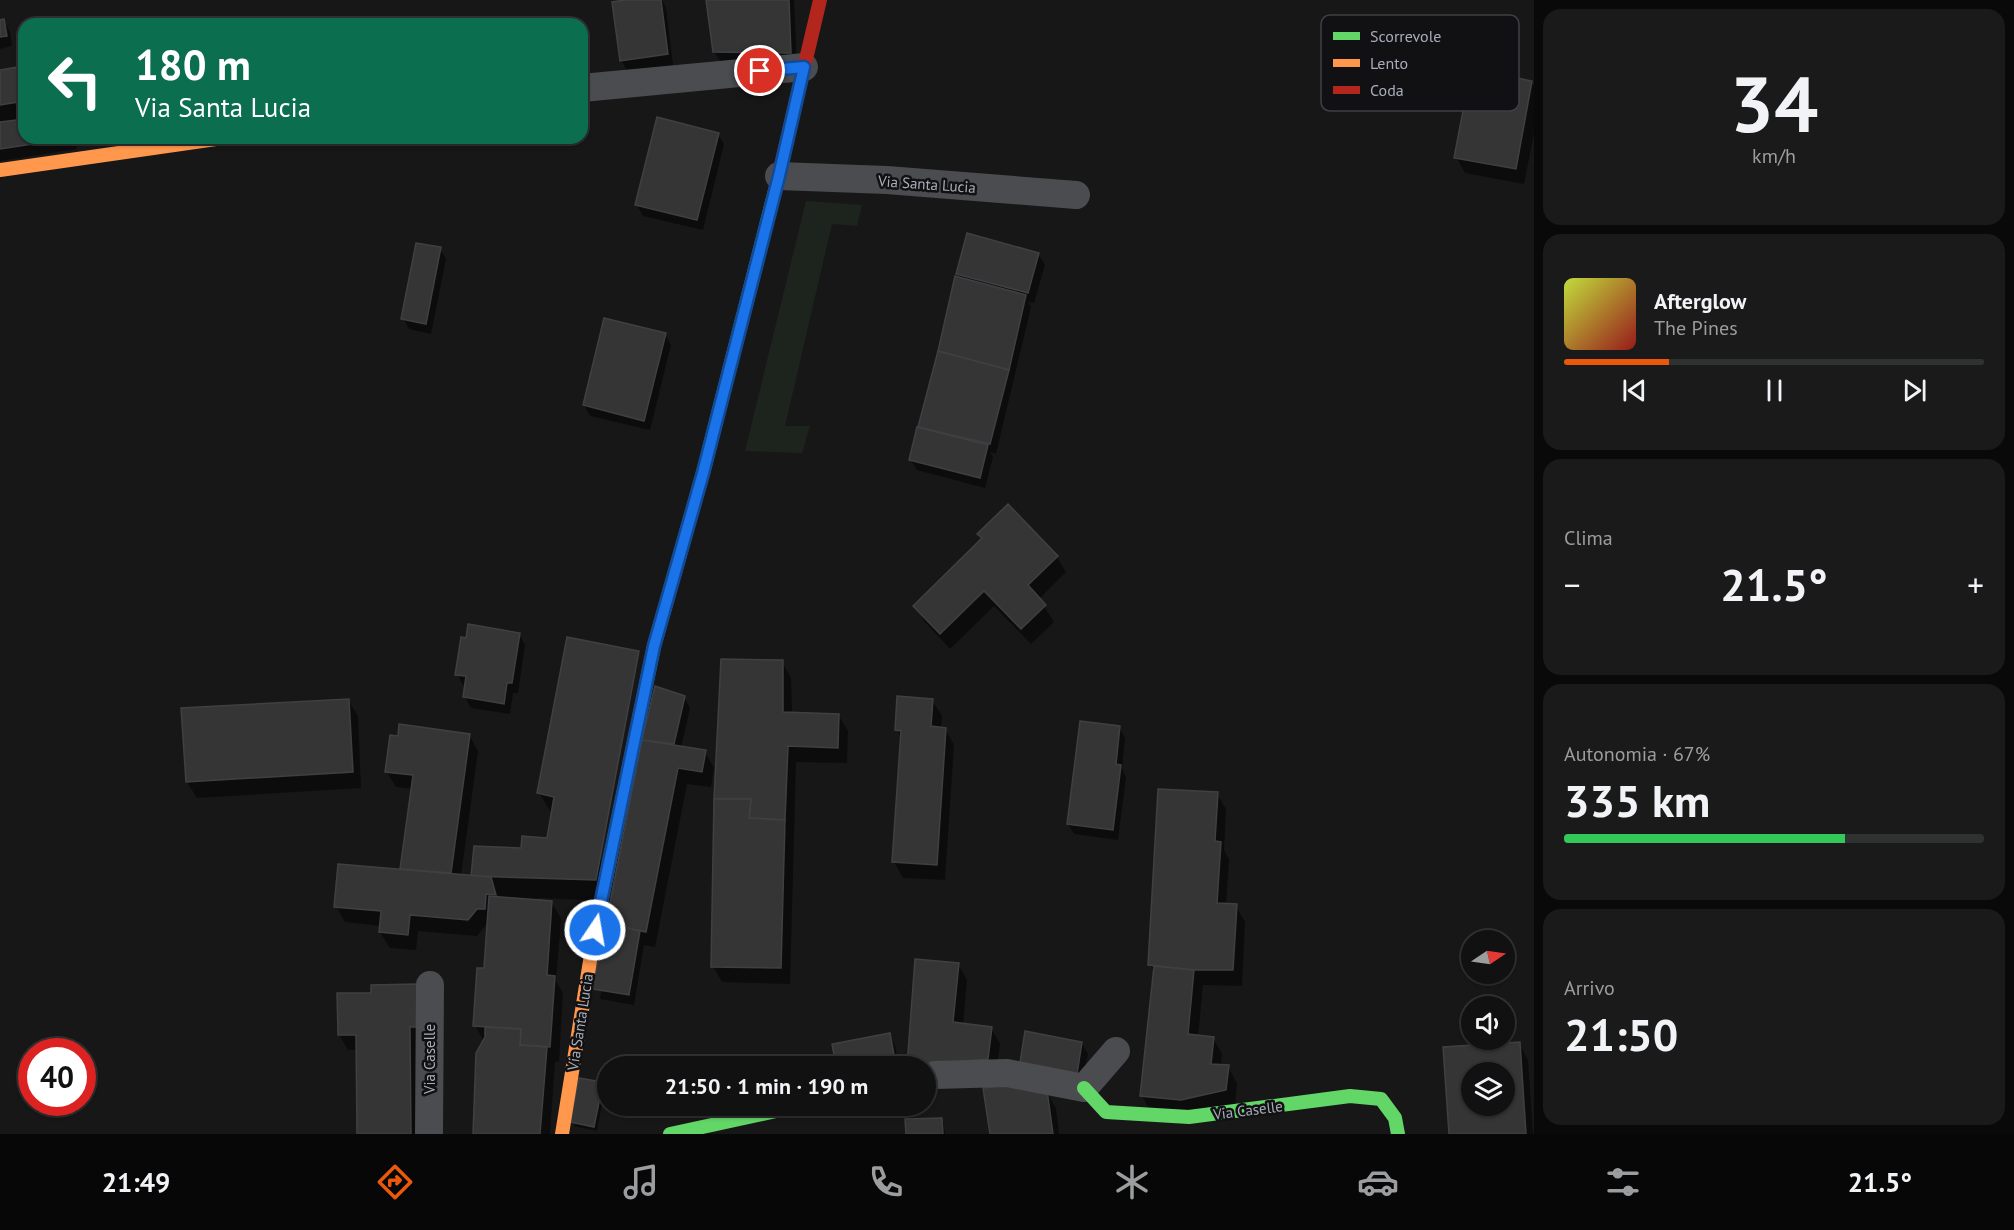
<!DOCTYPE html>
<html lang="it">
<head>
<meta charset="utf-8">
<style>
  body { margin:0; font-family:"PT Sans",sans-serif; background:#1a1a1a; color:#f1f3f6; height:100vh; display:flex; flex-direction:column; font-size:22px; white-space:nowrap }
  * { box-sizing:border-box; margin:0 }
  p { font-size:20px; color:#9c9d9f }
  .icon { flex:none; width:33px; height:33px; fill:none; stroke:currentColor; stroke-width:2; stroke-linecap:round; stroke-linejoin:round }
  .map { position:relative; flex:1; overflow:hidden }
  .details { display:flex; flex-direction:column; gap:9px; padding:9px; background:#090909; width:480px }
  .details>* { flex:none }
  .top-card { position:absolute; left:18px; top:18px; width:570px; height:126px; border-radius:18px; box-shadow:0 2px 4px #0004,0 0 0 2px #303131; background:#0b6e4f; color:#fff; overflow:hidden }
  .needle { width:39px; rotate:77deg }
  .tools { position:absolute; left:1461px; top:930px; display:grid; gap:12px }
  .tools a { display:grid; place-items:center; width:54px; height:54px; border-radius:50%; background:#111; box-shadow:0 2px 4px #0004,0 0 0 2px #303131; font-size:30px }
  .speed { position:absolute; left:18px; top:1038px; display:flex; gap:12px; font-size:30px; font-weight:700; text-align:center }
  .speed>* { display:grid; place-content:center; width:78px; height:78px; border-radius:50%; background:#111; box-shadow:0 2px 4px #0004,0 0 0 2px #303131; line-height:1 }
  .speed .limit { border:9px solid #d22; background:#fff; color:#111 }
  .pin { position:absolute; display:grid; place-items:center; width:51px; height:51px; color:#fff; margin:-26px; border:3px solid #fff; border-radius:50%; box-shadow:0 2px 6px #0007 }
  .me { position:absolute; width:66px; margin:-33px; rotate:12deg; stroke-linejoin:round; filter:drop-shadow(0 0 4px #0008) }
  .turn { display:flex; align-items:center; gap:21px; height:126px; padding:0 18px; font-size:27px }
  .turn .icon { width:78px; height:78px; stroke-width:2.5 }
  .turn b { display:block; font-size:42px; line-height:51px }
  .big { font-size:45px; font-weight:600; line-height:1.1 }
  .details .widget { flex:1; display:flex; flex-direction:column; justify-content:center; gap:9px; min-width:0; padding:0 21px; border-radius:18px; background:#1a1a1a }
  .details .dial { align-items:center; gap:0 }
  .dial b { font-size:78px; line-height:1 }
  .song { display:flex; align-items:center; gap:18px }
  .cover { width:72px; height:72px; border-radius:9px; background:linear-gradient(135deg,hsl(70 70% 55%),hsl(0 70% 35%)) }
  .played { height:6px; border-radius:3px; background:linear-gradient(90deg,#ea580c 25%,#303131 25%) }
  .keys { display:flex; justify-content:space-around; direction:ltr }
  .heat { display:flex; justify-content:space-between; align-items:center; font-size:33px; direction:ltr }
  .charge { height:9px; border-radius:4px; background:linear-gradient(90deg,#34c759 67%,#303131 0) }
  .trip { position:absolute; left:597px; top:1056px; width:339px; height:60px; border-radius:30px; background:#111; box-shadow:0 2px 4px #0004,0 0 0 2px #303131; font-weight:600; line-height:60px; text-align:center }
  .dock { display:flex; height:96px; justify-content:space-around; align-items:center; background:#070707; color:#9c9d9f }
  .dock .icon { width:42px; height:42px }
  .dock .on { color:#ea580c }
  .dock b { font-size:27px; color:#f1f3f6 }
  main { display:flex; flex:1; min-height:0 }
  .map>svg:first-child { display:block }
  .green { fill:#1d241e }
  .shadow { fill:#0007; fill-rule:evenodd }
  .building { fill:#353536; stroke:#3f4043; stroke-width:1.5; fill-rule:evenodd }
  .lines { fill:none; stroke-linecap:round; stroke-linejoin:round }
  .street { stroke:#4b4c50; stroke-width:28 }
  .fast { stroke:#63d668; stroke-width:14 }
  .slow { stroke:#ff974d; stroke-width:14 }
  .jam { stroke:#b3261e; stroke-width:14 }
  .route-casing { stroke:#114b97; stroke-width:15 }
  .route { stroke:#1a73e8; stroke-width:10 }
  .labels { text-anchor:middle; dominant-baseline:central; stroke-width:5; stroke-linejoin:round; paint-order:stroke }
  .street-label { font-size:15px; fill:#a8adb8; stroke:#111113 }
  .key { fill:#111113; stroke:#3e4045; stroke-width:1.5 }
  .key-label { font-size:16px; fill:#a8adb8 }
</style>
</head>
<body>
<main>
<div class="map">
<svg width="1534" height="1134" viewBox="0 0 1534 1134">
  <rect width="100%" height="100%" fill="#171717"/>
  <polygon class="green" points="806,201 862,205 857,226 832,224 785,426 810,426 802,453 745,451"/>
  <g class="shadow">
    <polygon points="638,0 662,0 666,8 673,65 627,71 621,60"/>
    <polygon points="707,0 794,0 797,63 721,62 714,52"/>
    <polygon points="4,21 10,32 12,46 0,49 0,22"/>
    <polygon points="24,68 24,138 75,138 77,149 0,161 0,71"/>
    <polygon points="1531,82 1534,86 1534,133 1524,184 1465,173 1456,157"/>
    <polygon points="718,134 724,144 703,230 643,216 637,205"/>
    <polygon points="440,249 446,259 431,334 409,329 403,318"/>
    <polygon points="1038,254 1045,265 1034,303 1028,302 1031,307 996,454 990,452 993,457 985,488 917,470 910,459 961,279 957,273"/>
    <polygon points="665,334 671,345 650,430 590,416 584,405"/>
    <polygon points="979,534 1056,556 1066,572 1039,599 1054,622 1031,644 994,606 950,649 925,622 915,606 982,540"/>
    <polygon points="519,634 525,645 518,693 513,693 510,714 471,708 465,697 467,686 463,685 457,674"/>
    <polygon points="568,639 607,901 538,898 538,901 551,902 561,918 556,981 563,993 559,1062 555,1062 550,1134 475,1134 484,1042 475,1025 486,970 489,925 486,925 477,936 418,931 416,950 390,948 380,932 381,926 345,922 336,906 402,871 413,789 396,787 386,771 469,735 478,751 461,876 472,877 523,849 548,840 552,814 539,793"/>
    <polygon points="782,662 791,678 792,714 838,715 848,731 847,763 796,762 790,984 722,982 713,966"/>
    <polygon points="684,697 690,708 681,748 705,752 714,768 711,787 687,784 655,947 644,945 634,1005 600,999 644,740"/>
    <polygon points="348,700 358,716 361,788 197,798 187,782"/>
    <polygon points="932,700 942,716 941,729 945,729 954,745 945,880 903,878 894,862 902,739 897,730"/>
    <polygon points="1119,727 1125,738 1122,769 1126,777 1118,840 1074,834 1068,824"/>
    <polygon points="1217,794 1226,809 1224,850 1229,859 1226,905 1236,906 1245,922 1242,986 1203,985 1198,1037 1213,1038 1222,1054 1221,1066 1228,1067 1237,1083 1235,1106 1151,1112 1142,1096 1155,973 1150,965"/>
    <polygon points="916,960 958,964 967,980 963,1025 991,1028 1000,1044 996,1075 926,1066 909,1066"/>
    <polygon points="416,986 419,1134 359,1134 358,1050 348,1050 339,1034 372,994"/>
    <polygon points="889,1034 895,1045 899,1066 838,1066 834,1045"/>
    <polygon points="1081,1043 1088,1054 1082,1084 1027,1074"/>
    <path d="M1519,1044L1528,1060L1533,1134H1450L1445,1048ZM1472,1072H1504V1106H1472Z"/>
    <polygon points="602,1084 605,1088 597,1131 574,1126"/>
    <polygon points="1046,1091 1056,1108 1059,1134 991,1134"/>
    <polygon points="942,1119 944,1124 945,1134 907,1134"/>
  </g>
  <g class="building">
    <polygon points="625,0 661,0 668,54 620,61 612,2"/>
    <polygon points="706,0 789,0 791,53 713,52"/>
    <polygon points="4,19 7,36 0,37 0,20"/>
    <polygon points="24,66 24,101 0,105 0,70"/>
    <polygon points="1471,69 1532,81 1516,169 1454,158"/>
    <polygon points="657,117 719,133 697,220 635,205"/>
    <polygon points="24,119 24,138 72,138 0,149 0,122"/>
    <polygon points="967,233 1039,253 1028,293 956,274"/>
    <polygon points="416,243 441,247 426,324 401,319"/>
    <polygon points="955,276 1026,295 1009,370 938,351"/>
    <polygon points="604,318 666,333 644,421 583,405"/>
    <polygon points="938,351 1009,370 990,444 918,427"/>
    <polygon points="917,427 988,445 980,478 909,460"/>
    <polygon points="1008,504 1058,556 1028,585 1046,605 1021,629 984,591 940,634 913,606 982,538 977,534"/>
    <polygon points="468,624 520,633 512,683 507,683 504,704 463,697 466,676 455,675 461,637 466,638"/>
    <polygon points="567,637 639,651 596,880 471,876 474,846 521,848 522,836 547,838 554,797 537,793"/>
    <polygon points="721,659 783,660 783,712 839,714 838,748 788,746 785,820 749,818 751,799 714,799"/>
    <polygon points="655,686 685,696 674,744 642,740"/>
    <polygon points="897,696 933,699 931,726 946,728 937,865 892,862 901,731 895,730"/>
    <polygon points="349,699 353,772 186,782 181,708"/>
    <polygon points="1080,721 1120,726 1116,764 1121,765 1113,830 1067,824"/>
    <polygon points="399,724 470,734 451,873 400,869 413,775 385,772 390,735 398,736"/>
    <polygon points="642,740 706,750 702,772 678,768 646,932 606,923"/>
    <polygon points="1158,789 1218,792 1215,841 1221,842 1217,903 1237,904 1233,970 1194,970 1148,965"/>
    <polygon points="714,799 751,799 749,818 785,820 781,968 711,967"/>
    <polygon points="338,864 491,877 496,895 486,894 485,909 477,909 468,920 410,915 408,935 379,932 381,911 334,907"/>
    <polygon points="489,896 552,901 547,975 555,976 550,1047 520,1045 521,1029 473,1026 477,968 484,968"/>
    <polygon points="606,923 640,931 629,995 592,989"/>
    <polygon points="915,959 959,963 953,1022 992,1027 988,1059 907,1066"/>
    <polygon points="1154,966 1194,970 1188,1034 1214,1037 1211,1064 1229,1065 1226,1090 1181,1100 1140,1096"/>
    <polygon points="417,984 417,1027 410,1027 411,1134 357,1134 356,1035 338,1035 337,993 371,993 371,985"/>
    <polygon points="485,1027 521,1029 520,1045 547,1047 540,1134 473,1134 476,1053 485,1037"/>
    <polygon points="1025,1031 1082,1042 1077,1074 1020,1063"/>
    <polygon points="890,1033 896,1066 836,1066 832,1044"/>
    <path d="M1520,1042L1526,1134H1449L1443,1047ZM1472,1072H1504V1106H1472Z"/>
    <polygon points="579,1078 603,1082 594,1127 570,1122"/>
    <polygon points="1030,1082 1047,1090 1053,1134 990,1134 983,1088"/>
    <polygon points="942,1118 943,1134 906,1134 905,1119"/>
  </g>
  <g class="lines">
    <g class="street">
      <polyline points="582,88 804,67"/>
      <polyline points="779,176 887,180 1076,195"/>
      <polyline points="926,1078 935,1075 1007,1073 1084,1088 1116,1051"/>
      <polyline points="429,1134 430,985"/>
    </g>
    <g class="fast">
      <polyline points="608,868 654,646 703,473 775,191"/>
      <polyline points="1084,1088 1106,1112 1189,1117 1350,1096 1381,1099 1395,1118 1398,1134"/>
      <polyline points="670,1134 799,1106"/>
    </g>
    <g class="slow">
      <polyline points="0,170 223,138"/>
      <polyline points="562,1134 595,930 608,868"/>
    </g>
    <polyline class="jam" points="775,191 820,0"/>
  </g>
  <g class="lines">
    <g class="route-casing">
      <polyline id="route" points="595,930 654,646 703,473 779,176 804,67 760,71"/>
    </g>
    <use href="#route" class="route"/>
  </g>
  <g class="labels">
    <g class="street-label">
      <text transform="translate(927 184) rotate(4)">Via Santa Lucia</text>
      <text transform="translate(580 1022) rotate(-81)">Via Santa Lucia</text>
      <text transform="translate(429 1059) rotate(-90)">Via Caselle</text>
      <text transform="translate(1248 1110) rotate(-7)">Via Caselle</text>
    </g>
  </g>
  <rect x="1321" y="15" width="198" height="96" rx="9" class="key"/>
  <rect x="1333" y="32" width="27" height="8" fill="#63d668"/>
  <rect x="1333" y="59" width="27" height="8" fill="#ff974d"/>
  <rect x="1333" y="86" width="27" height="8" fill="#b3261e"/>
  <g class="key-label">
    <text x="1370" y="42">Scorrevole</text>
    <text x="1370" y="69">Lento</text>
    <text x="1370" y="96">Coda</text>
  </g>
</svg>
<div class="tools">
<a><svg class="needle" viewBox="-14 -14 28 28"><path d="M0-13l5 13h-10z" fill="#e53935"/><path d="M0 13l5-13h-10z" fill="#9c9d9f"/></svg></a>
<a><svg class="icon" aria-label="sound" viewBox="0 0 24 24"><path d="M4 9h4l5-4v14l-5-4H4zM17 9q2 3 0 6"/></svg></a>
<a><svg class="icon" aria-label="layers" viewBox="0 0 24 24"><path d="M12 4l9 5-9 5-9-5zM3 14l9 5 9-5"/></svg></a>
</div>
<div class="speed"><div class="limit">40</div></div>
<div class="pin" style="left:760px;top:71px;background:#d93025"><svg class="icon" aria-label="arrive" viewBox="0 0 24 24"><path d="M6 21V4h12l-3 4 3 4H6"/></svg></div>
<svg class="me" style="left:595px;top:930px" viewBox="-20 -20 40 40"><circle r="17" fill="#1a73e8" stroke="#fff" stroke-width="3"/><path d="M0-11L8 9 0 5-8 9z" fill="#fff"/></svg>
<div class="trip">21:50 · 1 min · 190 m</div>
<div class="top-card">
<div class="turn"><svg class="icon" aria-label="left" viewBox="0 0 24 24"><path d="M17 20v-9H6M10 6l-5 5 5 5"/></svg><div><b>180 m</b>Via Santa Lucia</div></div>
</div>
</div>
<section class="details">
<div class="widget dial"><b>34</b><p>km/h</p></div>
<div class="widget">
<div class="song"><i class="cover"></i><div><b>Afterglow</b><p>The Pines</p></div></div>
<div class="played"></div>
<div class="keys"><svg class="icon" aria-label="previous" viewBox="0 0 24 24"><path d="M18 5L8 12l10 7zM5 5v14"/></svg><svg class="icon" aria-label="pause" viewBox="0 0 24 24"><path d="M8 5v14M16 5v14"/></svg><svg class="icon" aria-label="next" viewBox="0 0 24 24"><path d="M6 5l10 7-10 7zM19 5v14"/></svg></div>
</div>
<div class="widget"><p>Clima</p>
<div class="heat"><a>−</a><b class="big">21.5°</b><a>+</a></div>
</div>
<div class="widget"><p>Autonomia · 67%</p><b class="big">335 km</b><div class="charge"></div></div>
<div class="widget"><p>Arrivo</p><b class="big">21:50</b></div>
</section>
</main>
<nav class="dock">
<b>21:49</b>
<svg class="icon on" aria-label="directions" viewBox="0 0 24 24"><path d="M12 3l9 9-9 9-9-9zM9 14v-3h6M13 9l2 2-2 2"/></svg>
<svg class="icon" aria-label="music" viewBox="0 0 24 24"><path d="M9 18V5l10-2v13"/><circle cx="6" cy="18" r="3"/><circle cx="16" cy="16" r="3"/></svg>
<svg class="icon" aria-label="phone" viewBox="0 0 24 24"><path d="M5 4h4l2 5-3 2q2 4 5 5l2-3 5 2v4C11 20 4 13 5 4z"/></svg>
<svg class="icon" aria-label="climate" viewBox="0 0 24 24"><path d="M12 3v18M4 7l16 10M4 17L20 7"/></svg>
<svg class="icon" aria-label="car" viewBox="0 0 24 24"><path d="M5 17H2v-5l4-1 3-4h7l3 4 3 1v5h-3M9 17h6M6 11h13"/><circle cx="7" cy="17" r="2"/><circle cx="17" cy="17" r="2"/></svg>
<svg class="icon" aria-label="filters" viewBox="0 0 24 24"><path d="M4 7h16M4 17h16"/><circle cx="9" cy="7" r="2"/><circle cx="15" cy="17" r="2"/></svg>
<b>21.5°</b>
</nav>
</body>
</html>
